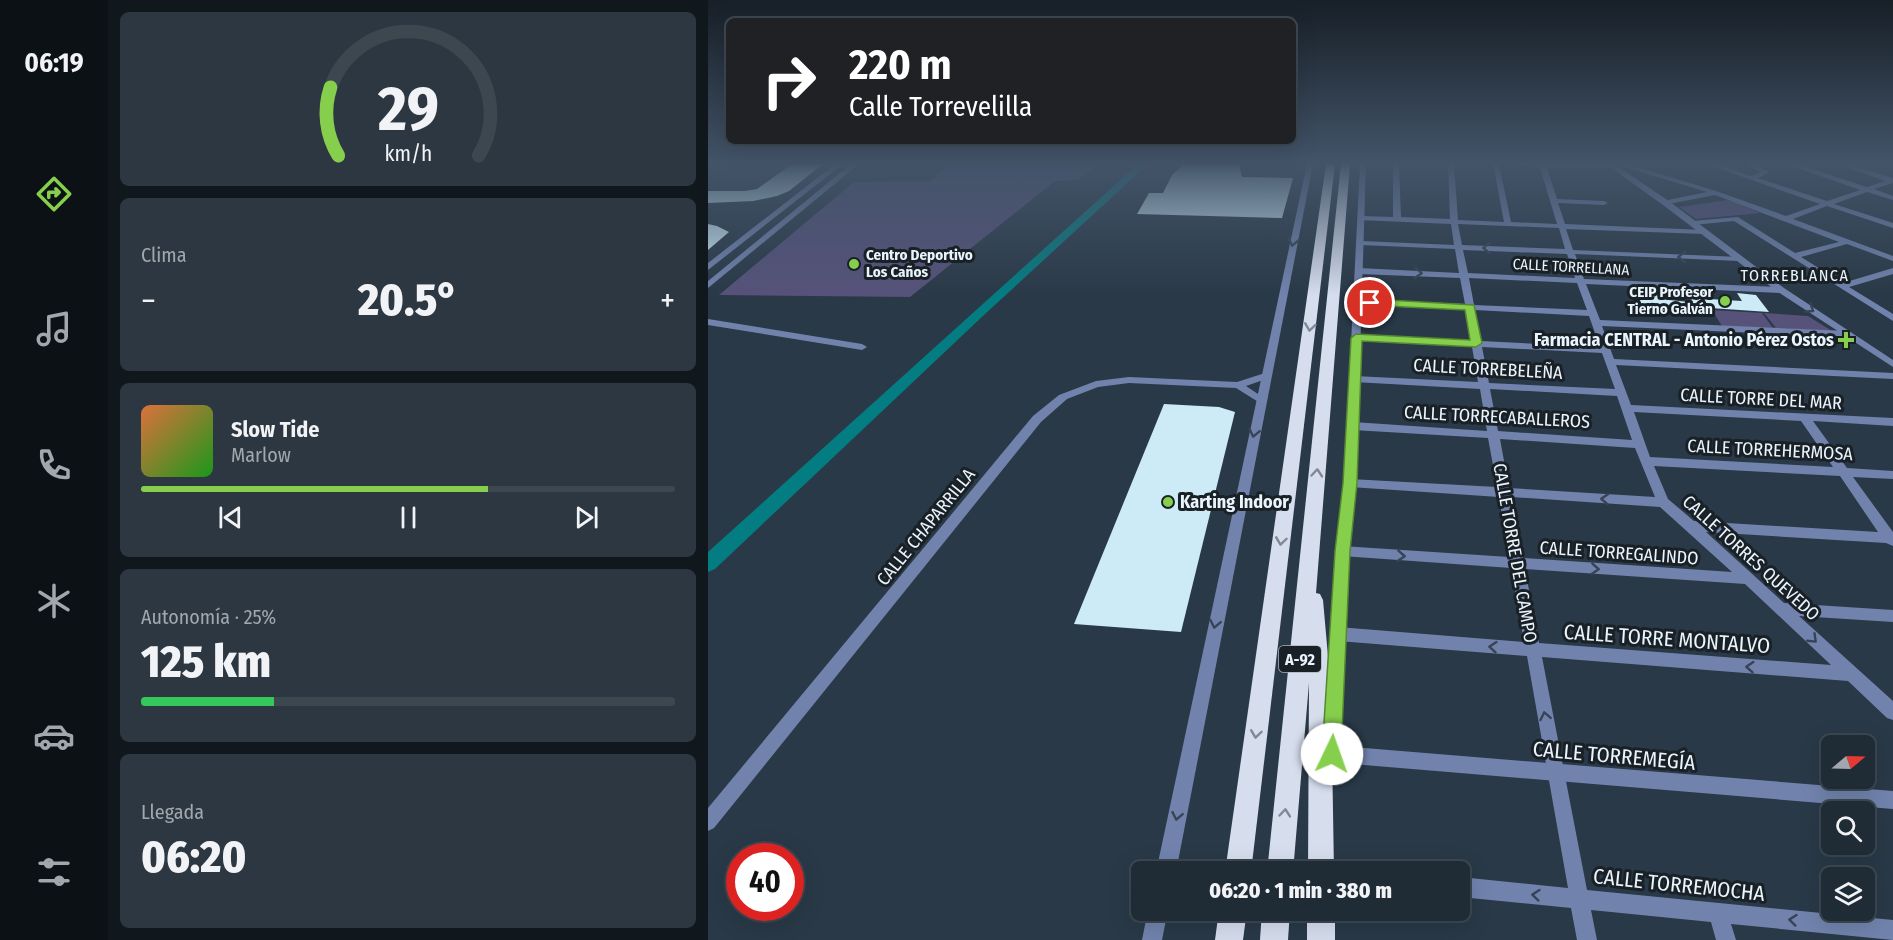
<!DOCTYPE html>
<html lang="es">
<head>
<meta charset="utf-8">
<style>
  body { margin:0; font-family:"Fira Sans Condensed",sans-serif; background:#2c3741; color:#f1f3f6; height:100vh; display:flex; flex-direction:column; font-size:22px; white-space:nowrap }
  * { box-sizing:border-box; margin:0 }
  p { font-size:20px; color:#a1a7ad }
  .icon { flex:none; width:33px; height:33px; fill:none; stroke:currentColor; stroke-width:2; stroke-linecap:round; stroke-linejoin:round }
  .map { position:relative; flex:1; overflow:hidden }
  .details { display:flex; flex-direction:column; gap:12px; padding:12px; background:#11181d; width:600px }
  .details>* { flex:none }
  .guide { position:absolute; left:18px; top:18px; width:570px; height:126px; border-radius:9px; box-shadow:0 6px 24px #0002,0 0 0 2px #3c4750; background:#202124; color:#fff; overflow:hidden }
  .needle { width:39px; rotate:71deg }
  .controls { position:absolute; left:1113px; top:735px; display:grid; gap:12px }
  .controls a { display:grid; place-items:center; width:54px; height:54px; border-radius:9px; background:#1f2b35; box-shadow:0 6px 24px #0002,0 0 0 2px #3c4750; font-size:30px }
  .speed { position:absolute; left:18px; top:843px; display:flex; gap:12px; font-size:30px; font-weight:700; text-align:center }
  .speed>* { display:grid; place-content:center; width:78px; height:78px; border-radius:50%; background:#1f2b35; box-shadow:0 6px 24px #0002,0 0 0 2px #3c4750; line-height:1 }
  .speed .limit { border:9px solid #d22; background:#fff; color:#111 }
  .pin { position:absolute; display:grid; place-items:center; width:51px; height:51px; color:#fff; margin:-26px; border:3px solid #fff; border-radius:50%; box-shadow:0 2px 6px #0007 }
  .me { position:absolute; width:66px; margin:-33px; rotate:3deg; stroke-linejoin:round; filter:drop-shadow(0 0 4px #0008) }
  .turn { display:flex; align-items:center; gap:21px; height:126px; padding:0 24px; font-size:27px }
  .turn .icon { width:78px; height:78px; stroke-width:2.5 }
  .turn b { display:block; font-size:42px; line-height:51px }
  .big { font-size:45px; font-weight:800; line-height:1.1 }
  .details .tile { flex:1; display:flex; flex-direction:column; justify-content:center; gap:9px; min-width:0; padding:0 21px; border-radius:9px; background:#2c3741 }
  .details .dial { align-items:center; gap:0 }
  .dial svg { height:156px; overflow:visible; fill:none; stroke:#3c4750; stroke-width:7; stroke-linecap:round; text-anchor:middle }
  .dial text { fill:#f1f3f6; stroke:none }
  .song { display:flex; align-items:center; gap:18px }
  .cover { width:72px; height:72px; border-radius:9px; background:linear-gradient(135deg,hsl(20 70% 55%),hsl(120 70% 35%)) }
  .played { height:6px; border-radius:3px; background:linear-gradient(90deg,#85cf4c 65%,#3c4750 65%) }
  .keys { display:flex; justify-content:space-around; direction:ltr }
  .heat { display:flex; justify-content:space-between; align-items:center; font-size:33px; direction:ltr }
  .charge { height:9px; border-radius:4px; background:linear-gradient(90deg,#34c759 25%,#3c4750 0) }
  .trip { position:absolute; left:423px; top:861px; width:339px; height:60px; border-radius:9px; background:#1f2b35; box-shadow:0 6px 24px #0002,0 0 0 2px #3c4750; font-weight:800; line-height:60px; text-align:center }
  main { display:flex; flex:1; min-height:0 }
  .tab-bar { display:flex; flex-direction:column; width:108px; justify-content:space-around; align-items:center; background:#0c1115; color:#a1a7ad }
  .tab-bar .icon { width:42px; height:42px }
  .tab-bar .active { color:#85cf4c }
  .tab-bar b { font-size:27px; color:#f1f3f6 }
  .map>svg:first-child { display:block }
  .green { fill:#56527a }
  .lines { fill:none; stroke-linecap:round; stroke-linejoin:round }
  .canal { fill:#037d82; fill-rule:evenodd }
  .building { fill:#ccebf7 }
  .minor { fill:#7183ad; fill-rule:evenodd }
  .tertiary { fill:#7183ad; fill-rule:evenodd }
  .trunk { fill:#d6deee; fill-rule:evenodd }
  .oneway { stroke:#384355 }
  .oneway2 { stroke:#818894 }
  .route { fill:#85cf4c; stroke:#568731; stroke-width:1.5 }
  .poi-dot { fill:#85cf4c; stroke:#192026; stroke-width:2 }
  .labels { text-anchor:middle; dominant-baseline:central; stroke-width:6; stroke-linejoin:round; paint-order:stroke }
  .far-poi-label { font-size:15px; font-weight:bold; fill:#eaf4fd; stroke:#192026; text-anchor:start }
  .far-street-label { font-size:15px; fill:#eaf4fd; stroke:#192026 }
  .far-neighbourhood-label { font-size:16px; letter-spacing:1.5px; fill:#eaf4fd; stroke:#192026 }
  .shield { fill:#192026; stroke:#abb4bc; stroke-width:1.5 }
  .shield-label { font-size:16px; font-weight:bold; fill:#eaf4fd }
  .poi-label { font-size:18px; font-weight:bold; fill:#eaf4fd; stroke:#192026; text-anchor:end }
  .street-label { font-size:18px; fill:#eaf4fd; stroke:#192026 }
  .near-street-label { font-size:21px; fill:#eaf4fd; stroke:#192026 }
</style>
</head>
<body>
<main>
<nav class="tab-bar">
<b>06:19</b>
<svg class="icon active" aria-label="directions" viewBox="0 0 24 24"><path d="M12 3l9 9-9 9-9-9zM9 14v-3h6M13 9l2 2-2 2"/></svg>
<svg class="icon" aria-label="music" viewBox="0 0 24 24"><path d="M9 18V5l10-2v13"/><circle cx="6" cy="18" r="3"/><circle cx="16" cy="16" r="3"/></svg>
<svg class="icon" aria-label="phone" viewBox="0 0 24 24"><path d="M5 4h4l2 5-3 2q2 4 5 5l2-3 5 2v4C11 20 4 13 5 4z"/></svg>
<svg class="icon" aria-label="climate" viewBox="0 0 24 24"><path d="M12 3v18M4 7l16 10M4 17L20 7"/></svg>
<svg class="icon" aria-label="car" viewBox="0 0 24 24"><path d="M5 17H2v-5l4-1 3-4h7l3 4 3 1v5h-3M9 17h6M6 11h13"/><circle cx="7" cy="17" r="2"/><circle cx="17" cy="17" r="2"/></svg>
<svg class="icon" aria-label="filters" viewBox="0 0 24 24"><path d="M4 7h16M4 17h16"/><circle cx="9" cy="7" r="2"/><circle cx="15" cy="17" r="2"/></svg>
</nav>
<section class="details">
<div class="tile dial"><svg viewBox="0 0 100 80">
<path d="M14 69A42 42 0 1 1 86 69"/>
<path d="M14 69A42 42 0 0 1 10 34" stroke="#85cf4c"/>
<text x="50" y="56" font-size="32" font-weight="700">29</text>
<text x="50" y="72" font-size="11">km/h</text>
</svg></div>
<div class="tile"><p>Clima</p>
<div class="heat"><a>−</a><b class="big">20.5°</b><a>+</a></div>
</div>
<div class="tile">
<div class="song"><i class="cover"></i><div><b>Slow Tide</b><p>Marlow</p></div></div>
<div class="played"></div>
<div class="keys"><svg class="icon" aria-label="previous" viewBox="0 0 24 24"><path d="M18 5L8 12l10 7zM5 5v14"/></svg><svg class="icon" aria-label="pause" viewBox="0 0 24 24"><path d="M8 5v14M16 5v14"/></svg><svg class="icon" aria-label="next" viewBox="0 0 24 24"><path d="M6 5l10 7-10 7zM19 5v14"/></svg></div>
</div>
<div class="tile"><p>Autonomía · 25%</p><b class="big">125 km</b><div class="charge"></div></div>
<div class="tile"><p>Llegada</p><b class="big">06:20</b></div>
</section>
<div class="map">
<svg width="1185" height="940" viewBox="0 0 1185 940">
  <rect width="100%" height="100%" fill="#293947"/>
  <g class="green">
    <polygon points="240,165 389,165 370,180 347,181 202,297 11,295 146,182 223,181"/>
    <polygon points="1020,200 1052,213 988,219 971,207"/>
    <polygon points="1004,310 1054,313 1065,328 1014,326"/>
    <polygon points="1056,313 1100,316 1124,331 1068,328"/>
  </g>
  <g class="lines">
    <polygon class="canal" points="430,164 440,164 276,315 7,569 0,572 0,552"/>
  </g>
  <g class="building">
    <polygon points="84,164 115,164 81,191 69,196 45,201 0,203 0,191 37,191 49,189"/>
    <polygon points="476,164 531,164 534,177 585,178 574,218 429,214 441,193 455,193 464,175"/>
    <polygon points="0,224 9,226 21,232 0,250"/>
    <polygon points="928,288 947,290 951,299 981,302 975,291 998,292 1001,299 1034,301 1029,293 1048,295 1061,312 1002,308 1006,315 935,309"/>
    <polygon points="456,404 511,407 527,412 473,632 366,624"/>
  </g>
  <g class="lines">
    <g class="minor">
      <polygon points="127,164 135,164 0,270 0,263"/>
      <polygon points="143,164 151,164 0,288 0,281"/>
      <path d="M685,164H691L693,217L742,219L740,164H746L750,220L796,222L785,164H791L803,222L849,224L832,168L802,164H905L902,167L839,168L849,199L896,201L900,203L896,205L850,203L857,224L996,230L1000,232L996,234L858,229L865,250L1032,257L1036,259L1032,261L867,254L876,279L1073,287L1077,290L1073,293L878,284L892,320L1140,331L1145,334L1140,337L894,326L906,359L1185,373V379L908,365L923,405L1185,418V426L1105,421L1139,468L1185,471V479L1145,477L1185,532V546L1178,543L998,532L1076,603L1185,610V622L1091,616L1185,701V720L1179,718L1140,681L834,657L879,890L1185,920V940L1023,924L1028,940H1008L1003,922L883,910L889,940H869L863,908L752,897V877L860,888L819,656L630,641L625,639L623,634L625,629L630,627L816,642L803,568L634,556L629,555L627,551L629,547L634,546L801,557L791,497L642,487L636,483L642,479L789,487L780,438L645,430L639,426L645,422L779,431L772,389L646,382L641,379L646,376L770,382L764,347L648,341L643,338L648,335L763,341L758,310L650,305L646,302L650,299L757,304L752,278L651,274L647,271L651,268L751,273L747,249L653,245L649,243L653,241L746,245L743,224L651,220L650,218L654,216L685,217ZM750,224L851,228L857,249L754,245ZM755,250L859,254L867,278L760,273ZM761,278L869,283L879,310L766,305ZM767,310L881,316L892,347L773,341ZM774,347L894,353L907,389L781,383ZM782,389L909,396L924,440L790,431ZM926,412L1093,421L1125,467L942,457ZM792,439L927,448L947,497L801,488ZM946,466L1132,476L1170,532L986,521L960,499ZM803,497L952,507L1024,572L815,558ZM817,569L1037,584L1123,665L831,643Z"/>
      <polygon points="907,164 919,164 1008,191 1078,216 1112,204 998,164 1009,164 1043,176 1053,172 1035,164 1045,164 1062,172 1050,178 1119,201 1152,190 1078,164 1089,164 1159,187 1177,181 1130,164 1141,164 1185,178 1185,183 1166,189 1185,196 1185,200 1159,192 1126,204 1185,223 1185,228 1119,206 1085,219 1185,256 1185,261 1139,244 1093,257 1135,283 1185,268 1185,274 1141,287 1185,314 1185,321 1026,221 984,225 980,223 984,221 1030,217 1087,253 1131,242 1007,195 955,205 955,201 999,192"/>
      <polygon points="0,319 154,344 159,347 154,350 0,325"/>
      <polygon points="557,373 562,376 561,378 538,386 556,398 557,400 556,402 552,403 528,388 421,383 390,387 359,399 333,422 6,828 0,831 0,808 325,416 351,395 388,381 421,377 529,382"/>
    </g>
    <g class="tertiary">
      <polygon points="599,164 605,164 468,872 448,872"/>
      <polygon points="652,164 658,164 648,483 641,551 632,746 1185,791 1185,809 632,763 629,771 623,774 617,771 614,765 627,551 636,483"/>
      <polygon points="898,164 906,164 961,201 1076,288 1185,360 1185,367 1070,292 955,205"/>
      <polygon points="440,910 460,910 454,940 434,940"/>
    </g>
    <g class="trunk">
      <polygon points="618,164 627,164 543,872 517,872"/>
      <polygon points="633,164 642,164 608,593 612,594 615,600 623,690 626,872 600,872 601,683 585,872 559,872"/>
      <polygon points="511,910 539,910 535,940 507,940"/>
      <polygon points="554,910 582,910 580,940 552,940"/>
      <rect x="599" y="910" width="28" height="30"/>
    </g>
  </g>
  <defs><path id="oneway-chevron" d="M-2-3.5L2.5 0L-2 3.5" fill="none" stroke-width="1.6" stroke-linecap="round" stroke-linejoin="round" transform="scale(1.5)"/></defs>
  <g class="oneway">
    <use href="#oneway-chevron" transform="translate(585 242) rotate(102)"/>
    <use href="#oneway-chevron" transform="translate(779 248) rotate(-178)"/>
    <use href="#oneway-chevron" transform="translate(974 257) rotate(-178)"/>
    <use href="#oneway-chevron" transform="translate(710 273) rotate(3)"/>
    <use href="#oneway-chevron" transform="translate(1102 309) rotate(33)"/>
    <use href="#oneway-chevron" transform="translate(546 433) rotate(102)"/>
    <use href="#oneway-chevron" transform="translate(897 499) rotate(-177)"/>
    <use href="#oneway-chevron" transform="translate(693 556) rotate(4)"/>
    <use href="#oneway-chevron" transform="translate(887 569) rotate(4)"/>
    <use href="#oneway-chevron" transform="translate(507 624) rotate(101)"/>
    <use href="#oneway-chevron" transform="translate(1105 639) rotate(44)"/>
    <use href="#oneway-chevron" transform="translate(785 647) rotate(-175)"/>
    <use href="#oneway-chevron" transform="translate(1042 667) rotate(-176)"/>
    <use href="#oneway-chevron" transform="translate(837 716) rotate(-101)"/>
    <use href="#oneway-chevron" transform="translate(469 816) rotate(101)"/>
    <use href="#oneway-chevron" transform="translate(828 895) rotate(-174)"/>
    <use href="#oneway-chevron" transform="translate(1085 920) rotate(-174)"/>
  </g>
  <g class="oneway2">
    <use href="#oneway-chevron" transform="translate(602 327) rotate(98)"/>
    <use href="#oneway-chevron" transform="translate(609 473) rotate(-85)"/>
    <use href="#oneway-chevron" transform="translate(573 541) rotate(98)"/>
    <use href="#oneway-chevron" transform="translate(548 734) rotate(98)"/>
    <use href="#oneway-chevron" transform="translate(577 813) rotate(-85)"/>
  </g>
  <linearGradient id="sky" x2="0" y2="1"><stop stop-color="#171f27"/><stop offset="0.55" stop-color="#435469"/><stop offset="1" stop-color="#435469" stop-opacity="0"/></linearGradient>
  <rect width="1185" height="296" fill="url(#sky)"/>
  <polygon class="route" points="662,299 766,305 774,343 768,347 654,341 649,483 642,551 633,754 631,760 624,763 617,760 614,754 627,551 635,483 643,338 648,334 762,340 757,310 658,305 658,300"/>
  <g class="poi-dot">
    <circle cx="146" cy="264" r="6"/>
    <circle cx="1017" cy="301" r="6"/>
    <path d="M1135 331h6v6h6v6h-6v6h-6v-6h-6v-6h6z"/>
    <circle cx="460" cy="502" r="6"/>
  </g>
  <g class="labels">
    <g class="far-poi-label">
      <text x="158" y="255">Centro Deportivo<tspan x="158" dy="17">Los Caños</tspan></text>
      <text x="1005" y="292" text-anchor="end">CEIP Profesor<tspan x="1005" dy="17">Tierno Galván</tspan></text>
    </g>
    <g class="far-street-label">
      <text transform="translate(863 267) rotate(3)">CALLE TORRELLANA</text>
    </g>
    <g class="far-neighbourhood-label">
      <text x="1087" y="275">TORREBLANCA</text>
    </g>
    <rect class="shield" x="571" y="646" width="42" height="26" rx="4.5"/>
    <g class="shield-label">
      <text x="592" y="659">A-92</text>
    </g>
    <g class="poi-label">
      <text x="1126" y="340">Farmacia CENTRAL - Antonio Pérez Ostos</text>
      <text x="472" y="502" text-anchor="start">Karting Indoor</text>
    </g>
    <g class="street-label">
      <text transform="translate(780 369) rotate(3)">CALLE TORREBELEÑA</text>
      <text transform="translate(1053 399) rotate(3)">CALLE TORRE DEL MAR</text>
      <text transform="translate(789 417) rotate(3)">CALLE TORRECABALLEROS</text>
      <text transform="translate(1062 450) rotate(3)">CALLE TORREHERMOSA</text>
      <text transform="translate(218 527) rotate(-51)">CALLE CHAPARRILLA</text>
      <text transform="translate(807 553) rotate(80)">CALLE TORRE DEL CAMPO</text>
      <text transform="translate(911 553) rotate(4)">CALLE TORREGALINDO</text>
      <text transform="translate(1043 558) rotate(42)">CALLE TORRES QUEVEDO</text>
    </g>
    <g class="near-street-label">
      <text transform="translate(959 639) rotate(4)">CALLE TORRE MONTALVO</text>
      <text transform="translate(906 756) rotate(5)">CALLE TORREMEGÍA</text>
      <text transform="translate(971 885) rotate(6)">CALLE TORREMOCHA</text>
    </g>
  </g>
</svg>
<div class="controls">
<a><svg class="needle" viewBox="-14 -14 28 28"><path d="M0-13l5 13h-10z" fill="#e53935"/><path d="M0 13l5-13h-10z" fill="#a1a7ad"/></svg></a>
<a><svg class="icon" aria-label="search" viewBox="0 0 24 24"><circle cx="10" cy="10" r="6"/><path d="M15 15l6 6"/></svg></a>
<a><svg class="icon" aria-label="layers" viewBox="0 0 24 24"><path d="M12 4l9 5-9 5-9-5zM3 14l9 5 9-5"/></svg></a>
</div>
<div class="speed"><div class="limit">40</div></div>
<div class="pin" style="left:662px;top:303px;background:#d93025"><svg class="icon" aria-label="arrive" viewBox="0 0 24 24"><path d="M6 21V4h12l-3 4 3 4H6"/></svg></div>
<svg class="me" style="left:624px;top:754px" viewBox="-20 -20 40 40"><circle r="19" fill="#fff"/><path d="M0-13L10 11 0 6-10 11z" fill="#85cf4c"/></svg>
<div class="trip">06:20 · 1 min · 380 m</div>
<div class="guide">
<div class="turn"><svg class="icon" aria-label="right" viewBox="0 0 24 24"><path d="M7 20v-9h11M14 6l5 5-5 5"/></svg><div><b>220 m</b>Calle Torrevelilla</div></div>
</div>
</div>
</main>
</body>
</html>
